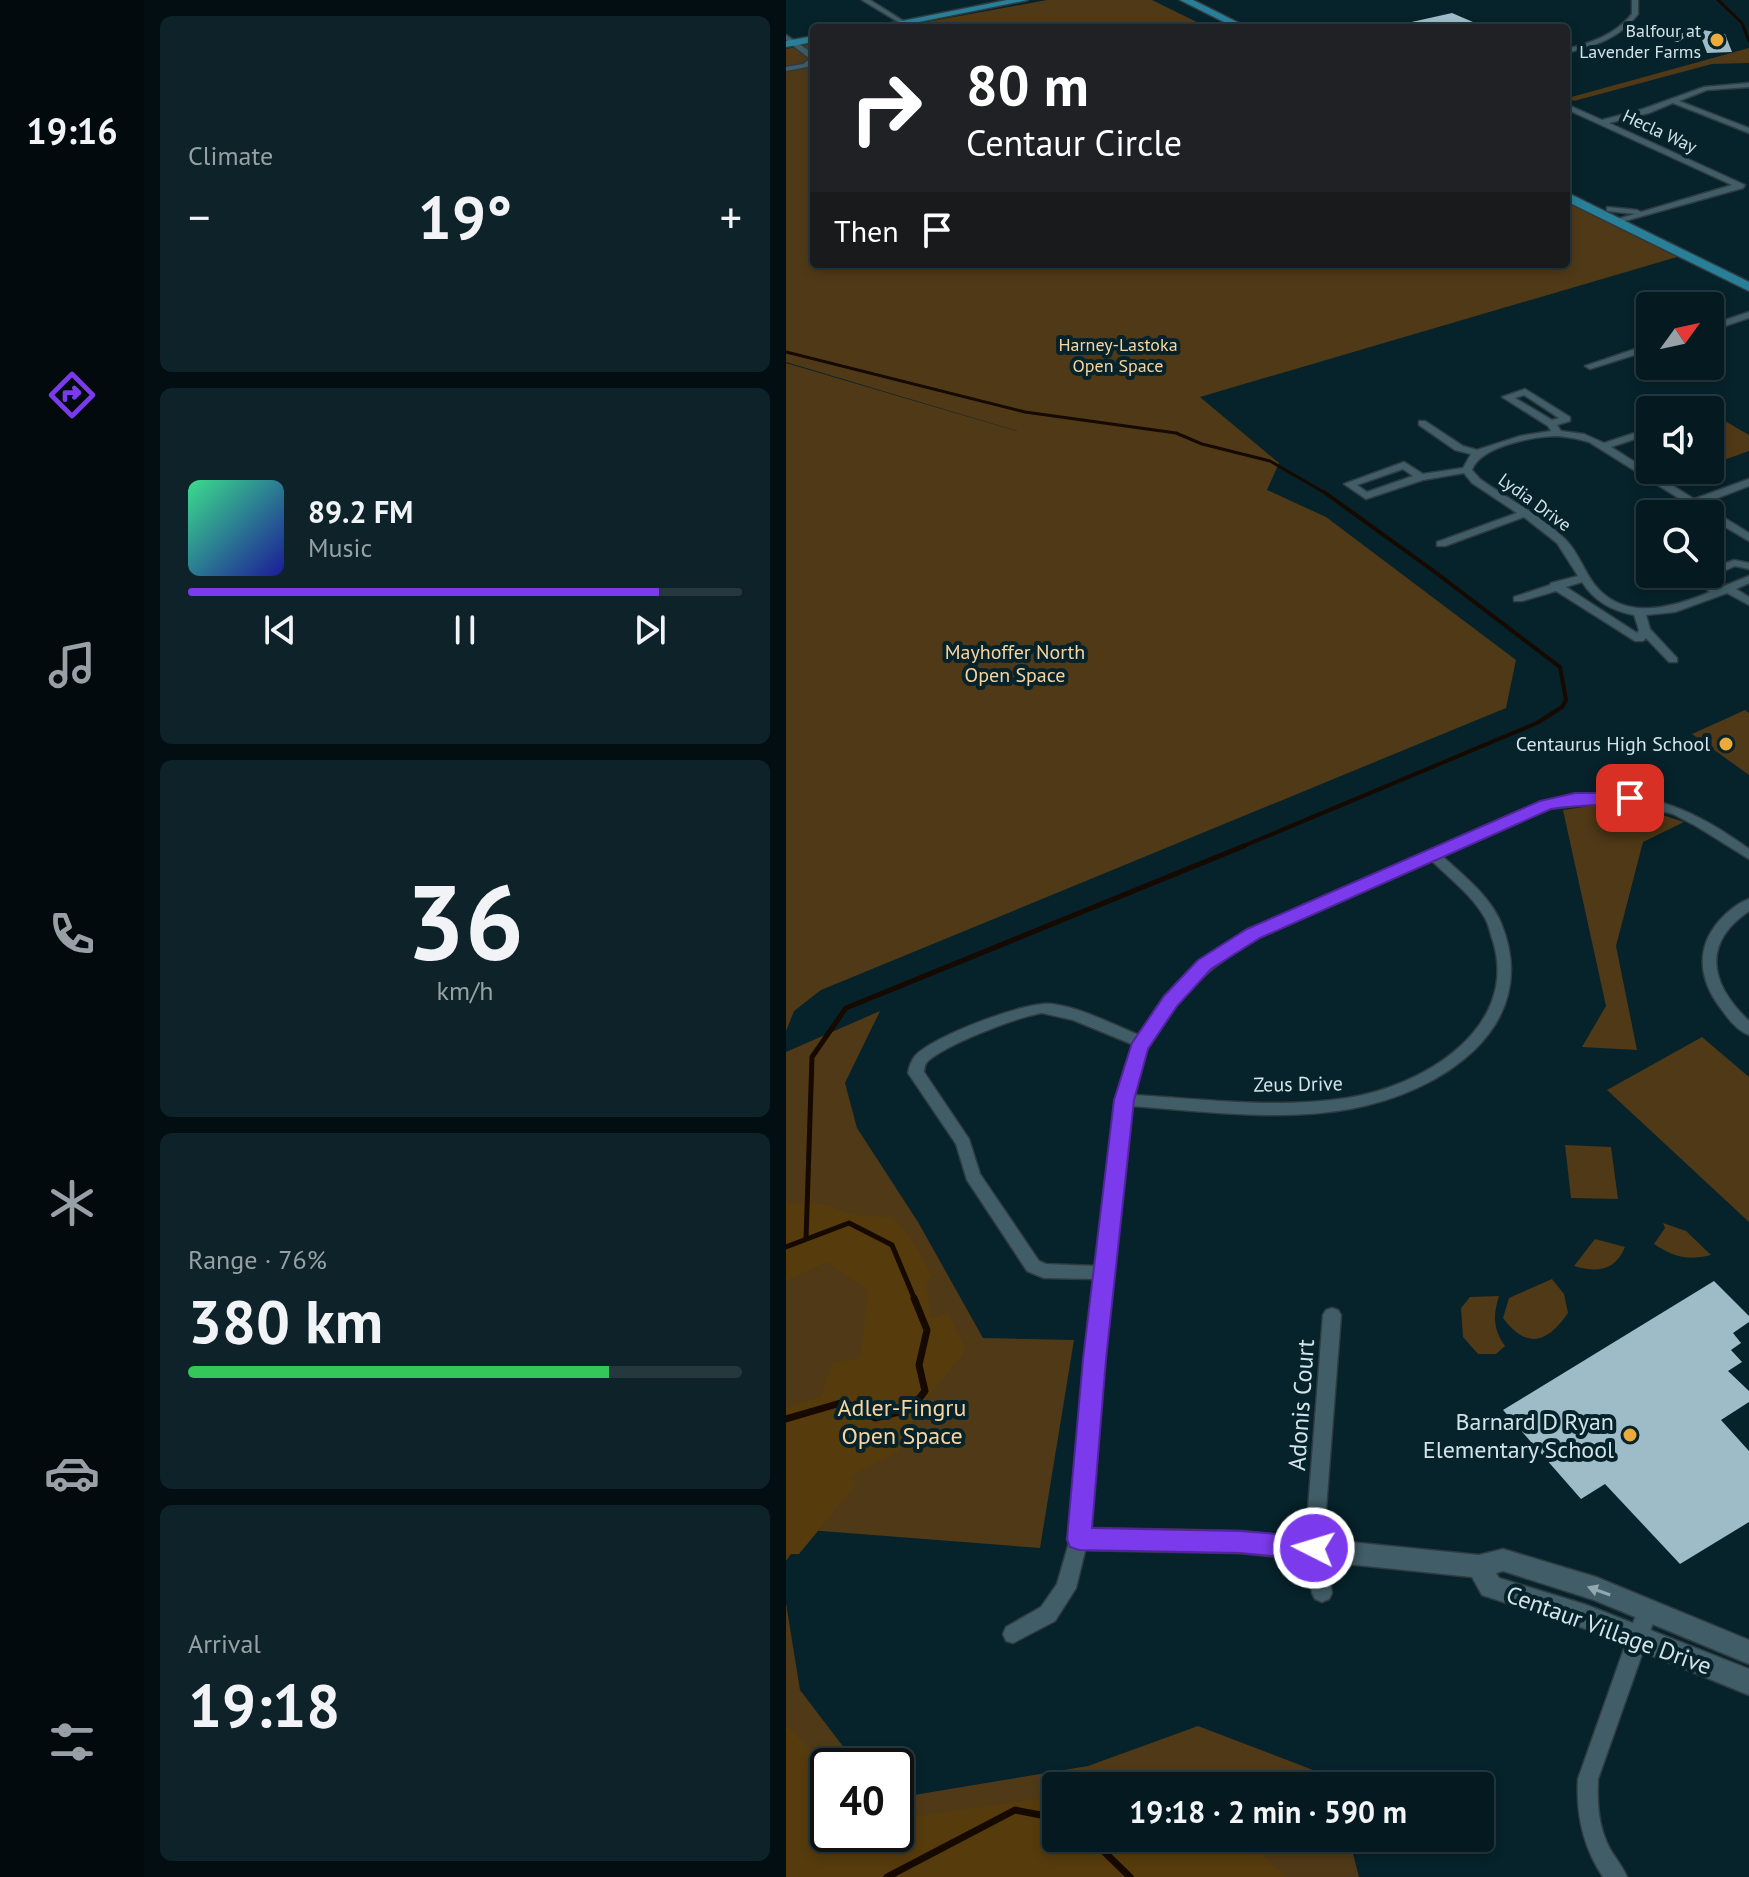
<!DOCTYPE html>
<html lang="en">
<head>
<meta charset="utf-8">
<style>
  body { margin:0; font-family:"PT Sans",sans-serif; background:#0d2329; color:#f1f3f6; height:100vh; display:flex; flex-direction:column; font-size:30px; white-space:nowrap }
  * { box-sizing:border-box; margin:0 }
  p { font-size:26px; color:#97a1a5 }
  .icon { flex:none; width:44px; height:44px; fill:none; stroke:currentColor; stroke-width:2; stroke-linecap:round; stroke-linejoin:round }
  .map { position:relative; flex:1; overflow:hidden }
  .sheet { display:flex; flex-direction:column; gap:16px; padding:16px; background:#020e12; width:642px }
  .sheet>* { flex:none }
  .top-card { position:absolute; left:24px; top:24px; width:760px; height:244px; border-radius:8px; box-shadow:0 4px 12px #0003,0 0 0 2px #25383e; background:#202124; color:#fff; overflow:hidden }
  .needle { width:52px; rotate:57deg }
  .controls { position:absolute; left:850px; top:292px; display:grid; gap:16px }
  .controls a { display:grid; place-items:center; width:88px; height:88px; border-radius:8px; background:#041a20; box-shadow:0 4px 12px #0003,0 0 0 2px #25383e; font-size:40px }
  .speed { position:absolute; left:24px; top:1748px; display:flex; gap:16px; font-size:40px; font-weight:700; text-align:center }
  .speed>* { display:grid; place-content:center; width:104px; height:104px; border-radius:50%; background:#041a20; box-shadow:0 4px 12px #0003,0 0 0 2px #25383e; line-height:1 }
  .speed .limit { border:4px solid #111; border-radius:12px; background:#fff; color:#111 }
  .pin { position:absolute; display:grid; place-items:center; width:68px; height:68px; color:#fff; margin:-34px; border-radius:16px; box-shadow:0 4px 12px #0006 }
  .me { position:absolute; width:88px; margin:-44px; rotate:275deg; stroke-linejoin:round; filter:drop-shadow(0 0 6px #0008) }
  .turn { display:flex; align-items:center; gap:28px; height:168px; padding:0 24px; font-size:36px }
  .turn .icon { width:104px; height:104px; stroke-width:2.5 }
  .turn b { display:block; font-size:56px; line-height:68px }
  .then { display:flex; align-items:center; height:76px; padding:0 24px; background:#0003; gap:16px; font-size:30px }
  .big { font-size:60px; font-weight:700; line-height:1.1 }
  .sheet .tile { flex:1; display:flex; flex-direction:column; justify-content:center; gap:12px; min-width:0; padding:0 28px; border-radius:12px; background:#0d2329 }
  .sheet .dial { align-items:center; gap:0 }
  .dial b { font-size:104px; line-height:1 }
  .song { display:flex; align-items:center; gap:24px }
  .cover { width:96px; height:96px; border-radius:12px; background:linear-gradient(135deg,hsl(150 70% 55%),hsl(240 70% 35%)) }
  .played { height:8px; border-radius:4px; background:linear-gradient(90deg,#7c3aed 85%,#25383e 85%) }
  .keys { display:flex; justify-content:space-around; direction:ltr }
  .heat { display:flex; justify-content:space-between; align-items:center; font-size:44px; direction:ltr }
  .charge { height:12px; border-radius:6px; background:linear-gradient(90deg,#34c759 76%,#25383e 0) }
  .trip { position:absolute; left:256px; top:1772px; width:452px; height:80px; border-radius:8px; background:#041a20; box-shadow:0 4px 12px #0003,0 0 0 2px #25383e; font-weight:700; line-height:80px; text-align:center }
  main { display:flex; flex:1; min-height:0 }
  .tabs { display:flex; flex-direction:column; width:144px; justify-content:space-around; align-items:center; background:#020a0d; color:#97a1a5 }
  .tabs .icon { width:56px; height:56px }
  .tabs .current { color:#7c3aed }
  .tabs b { font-size:36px; color:#f1f3f6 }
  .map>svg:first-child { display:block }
  .green { fill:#4f3917 }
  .forest { fill:#563b0c }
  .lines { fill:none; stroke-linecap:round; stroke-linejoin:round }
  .stream-far3 { stroke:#160900; stroke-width:3 }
  .stream-far2 { stroke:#160900; stroke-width:4 }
  .stream-far1 { stroke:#160900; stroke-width:5 }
  .stream { stroke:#160900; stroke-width:7 }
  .building { fill:#9dbcc7 }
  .street-casing { stroke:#2f3b41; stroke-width:3 }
  .secondary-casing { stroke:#2f3b41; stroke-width:3 }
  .primary-casing { stroke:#2f3b41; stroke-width:3 }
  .street { fill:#415d67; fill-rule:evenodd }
  .secondary { fill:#415d67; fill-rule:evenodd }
  .primary { fill:#287f97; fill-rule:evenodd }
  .oneway { fill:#92a7ae }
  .route { fill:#7c3aed; stroke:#51269a; stroke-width:2 }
  .poi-dot { fill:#ebaa39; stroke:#06222a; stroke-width:3 }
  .labels { text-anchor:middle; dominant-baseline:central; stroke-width:8; stroke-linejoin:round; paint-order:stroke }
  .far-poi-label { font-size:18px; fill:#d4e3e9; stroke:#06222a; text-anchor:end }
  .far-street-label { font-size:18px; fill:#d4e3e9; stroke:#06222a }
  .far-park-label { font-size:18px; fill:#fad49e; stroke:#06222a }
  .park-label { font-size:20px; fill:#fad49e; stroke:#06222a }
  .poi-label { font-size:20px; fill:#d4e3e9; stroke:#06222a; text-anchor:end }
  .street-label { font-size:20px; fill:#d4e3e9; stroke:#06222a }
  .near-street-label { font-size:24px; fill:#d4e3e9; stroke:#06222a }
  .near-park-label { font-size:24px; fill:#fad49e; stroke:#06222a }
  .near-poi-label { font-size:24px; fill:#d4e3e9; stroke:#06222a; text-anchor:end }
</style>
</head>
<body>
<main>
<nav class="tabs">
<b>19:16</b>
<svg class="icon current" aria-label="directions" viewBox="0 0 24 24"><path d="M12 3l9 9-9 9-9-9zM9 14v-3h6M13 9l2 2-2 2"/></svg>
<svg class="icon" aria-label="music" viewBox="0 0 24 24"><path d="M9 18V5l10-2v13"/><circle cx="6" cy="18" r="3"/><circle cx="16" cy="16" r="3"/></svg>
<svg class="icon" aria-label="phone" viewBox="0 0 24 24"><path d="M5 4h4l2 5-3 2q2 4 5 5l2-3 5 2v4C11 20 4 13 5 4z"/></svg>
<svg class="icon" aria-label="climate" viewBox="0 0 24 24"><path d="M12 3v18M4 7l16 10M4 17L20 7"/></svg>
<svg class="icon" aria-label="car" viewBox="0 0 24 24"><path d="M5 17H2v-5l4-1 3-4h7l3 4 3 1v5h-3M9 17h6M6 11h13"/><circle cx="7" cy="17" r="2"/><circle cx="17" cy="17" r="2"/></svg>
<svg class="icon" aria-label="filters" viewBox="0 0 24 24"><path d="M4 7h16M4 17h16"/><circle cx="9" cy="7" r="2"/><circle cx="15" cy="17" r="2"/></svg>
</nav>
<section class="sheet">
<div class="tile"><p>Climate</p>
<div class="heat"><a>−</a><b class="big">19°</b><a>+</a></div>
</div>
<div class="tile">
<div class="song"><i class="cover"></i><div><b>89.2 FM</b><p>Music</p></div></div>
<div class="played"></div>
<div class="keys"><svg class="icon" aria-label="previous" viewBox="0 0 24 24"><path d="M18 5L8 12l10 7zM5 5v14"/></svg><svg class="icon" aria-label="pause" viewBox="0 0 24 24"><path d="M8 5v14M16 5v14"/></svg><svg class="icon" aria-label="next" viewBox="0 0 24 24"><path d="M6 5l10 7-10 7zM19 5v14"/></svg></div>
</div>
<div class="tile dial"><b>36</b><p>km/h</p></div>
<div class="tile"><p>Range · 76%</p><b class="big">380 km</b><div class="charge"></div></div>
<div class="tile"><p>Arrival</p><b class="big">19:18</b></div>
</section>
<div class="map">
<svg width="963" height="1877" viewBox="0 0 963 1877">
  <rect width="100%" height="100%" fill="#06222a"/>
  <g class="green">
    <polygon points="261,0 366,0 423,28 108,28"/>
    <polygon points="28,43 28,264 780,264 780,202 891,257 414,397 493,463 481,490 540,517 730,660 720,708 35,990 8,1011 0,1031 0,363 251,437 0,362 0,49"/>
    <polygon points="963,48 963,63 926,64 788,101 782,98"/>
    <polygon points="939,421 963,435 963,451 935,461 924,455 924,427"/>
    <polygon points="959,710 963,713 963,775 906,734"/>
    <polygon points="817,804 861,810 898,822 857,842 830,946 851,1050 796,1047 820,1006 777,810"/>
    <polygon points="94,1011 59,1083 71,1128 132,1222 197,1338 288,1340 254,1548 22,1530 0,1561 0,1052"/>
    <polygon points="916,1037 963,1077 963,1222 821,1090"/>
    <polygon points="779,1145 825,1147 832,1199 785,1198"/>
    <path d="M877,1223L900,1231L925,1255C901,1261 888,1257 868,1244L879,1228Z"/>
    <path d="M809,1239L839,1247C829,1271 811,1273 788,1266Z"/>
    <path d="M766,1279L778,1294L782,1313C761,1344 740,1349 717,1318L723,1298Z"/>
    <path d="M713,1296C707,1315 707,1329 719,1346L710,1354H692L677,1337L675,1308L684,1297Z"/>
    <polygon points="0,1603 14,1690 72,1766 42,1766 42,1834 110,1834 110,1798 302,1766 412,1726 548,1778 550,1786 270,1786 270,1838 563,1838 573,1877 0,1877"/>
  </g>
  <g class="forest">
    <polygon points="0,1203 36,1204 69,1215 107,1217 129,1244 146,1276 140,1282 145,1318 162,1313 180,1350 131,1411 112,1452 65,1476 70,1485 13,1554 0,1554 0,1408 35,1396 47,1362 74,1358 82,1291 41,1262 0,1281"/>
    <polygon points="0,1725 42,1767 42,1834 110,1834 110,1819 270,1796 270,1838 458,1838 500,1877 0,1877"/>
  </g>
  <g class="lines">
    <g class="stream-far3">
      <polyline points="932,0 956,23 963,41"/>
      <polyline points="0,352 239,412 390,433 416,444 484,461 541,494"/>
    </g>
    <polyline class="stream-far2" points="453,848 751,723 776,707 780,700 774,667 649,572 538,492"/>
    <g class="stream-far1">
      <polyline points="20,1239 26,1057 60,1008 458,846"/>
      <polyline points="0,1247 63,1223 106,1245 129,1300"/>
    </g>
    <g class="stream">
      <polyline points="0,1419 58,1402 89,1418 125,1409 139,1391 133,1365 141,1330 128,1298"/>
      <polyline points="304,1838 344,1877"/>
      <polyline points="101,1877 229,1810 270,1818"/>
    </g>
  </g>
  <g class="building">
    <polygon points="666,13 701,28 622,28 621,23"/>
    <polygon points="892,25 911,29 892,42 875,38"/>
    <polygon points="912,29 939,34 946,52 921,53"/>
    <polygon points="928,1281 963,1316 963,1322 947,1333 955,1343 945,1350 956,1362 942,1371 963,1391 963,1402 935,1420 963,1451 963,1522 894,1564 819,1484 795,1499 717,1410"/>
  </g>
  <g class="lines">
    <g class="street-casing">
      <g id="street">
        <polygon points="76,0 84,0 119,22 114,23"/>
        <path d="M846,0H852V14C834,38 809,46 780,53V49C805,43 829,35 846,14Z"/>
        <polygon points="0,35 28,54 28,63 21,67 0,71 0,67 17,64 24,59 0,40"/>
        <polygon points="963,83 963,87 921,90 893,101 963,128 963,133 887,103 863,113 823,123 959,185 957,188 828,224 828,220 849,214 821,211 821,207 851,210 855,212 946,185 780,109 780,104 816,120 857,109 918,87"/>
        <polygon points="963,312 963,318 924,331 924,325"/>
        <polygon points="864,344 864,350 804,369 799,366"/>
        <path d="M739,389L784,417V421L771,425L775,431L798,434L818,443L864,428V434L825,447L908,499L963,479V486L916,504L963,533V541L924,518V514H918L803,442C793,439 783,437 772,436C749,436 694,446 686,470L694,479C722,499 755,515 780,540C791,551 797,568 806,581C835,623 886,608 924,592L908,580V576L924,574V569L948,560L963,563V569L949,566L920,579L933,588L963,576V583L950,589L963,597V605L941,593L889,612L860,615L864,629L891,658V662H883L860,638L857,641H849L770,591L736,601H728V597L764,585L765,583L792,576L771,543L738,517L659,546H651V542L731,513L686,483L678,473L637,480L580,499L558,484L618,462L637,474L677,468L685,454L669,450L633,425V421H639L677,446L691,450L734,436L765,431L762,426L716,397ZM738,395L773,418L766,420L729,398ZM617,469L627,476L581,492L571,485ZM796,582C808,601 826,611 848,615L853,630L851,633L780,587Z"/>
        <path d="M818,793C877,796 916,815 963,849V859L910,826L887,814L844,803L818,802L763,809L655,855C677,875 704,896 715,923C758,1028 653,1093 564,1109C492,1122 416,1111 345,1106L320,1332L302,1539L290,1588L269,1621L227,1643L220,1641L217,1634L220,1627L255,1607L271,1584L284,1539L309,1279L258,1278L241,1271L181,1180L170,1144L122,1073C123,1067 125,1061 129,1056C145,1037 242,1000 266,1004C297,1008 325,1024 353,1035L371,1007L392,983L415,963L469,928L755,802ZM645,860C663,878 686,895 699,918C703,925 704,933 707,941C734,1029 635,1087 561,1098C490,1109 417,1099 347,1095C352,1075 357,1055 367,1037C418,942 551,901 645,860ZM256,1013L287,1020L348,1045L339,1067L330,1100L310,1266L260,1264L253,1261L194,1174L183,1139L138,1072C139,1066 138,1065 142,1061C161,1044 231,1017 256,1013Z"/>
        <path d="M963,899V911C915,944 924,984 963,1021V1035C952,1031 943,1020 936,1010C914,982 908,950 933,921C941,912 952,903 963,899Z"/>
        <polygon points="546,1308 552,1310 555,1315 537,1548 546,1593 543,1599 536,1602 529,1599 526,1593 519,1548 537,1315 540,1310"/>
        <path d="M862,1600L869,1602L872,1609L812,1779C811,1803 812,1827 824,1849C830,1859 837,1867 841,1877H817C797,1847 790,1815 792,1779L852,1609L855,1602Z"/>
      </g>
    </g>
    <g class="secondary-casing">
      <polygon id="secondary" points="293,1528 454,1531 693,1555 717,1549 810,1577 963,1640 963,1664 808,1600 717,1571 710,1573 713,1578 801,1605 963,1669 963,1695 800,1629 696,1595 686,1577 454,1553 293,1550 284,1547 281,1539 284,1531"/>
    </g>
    <g class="primary-casing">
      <g id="primary">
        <polygon points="221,0 242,0 103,28 81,28"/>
        <polygon points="394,0 407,0 463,28 450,28"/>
        <polygon points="28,36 28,42 0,47 0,41"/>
        <polygon points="780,192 963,282 963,291 780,201"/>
      </g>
    </g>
    <use href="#street" class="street"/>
    <use href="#secondary" class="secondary"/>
    <use href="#primary" class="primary"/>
  </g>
  <defs><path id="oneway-solid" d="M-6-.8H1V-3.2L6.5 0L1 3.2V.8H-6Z" transform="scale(2)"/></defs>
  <use class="oneway" href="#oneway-solid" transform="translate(813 1591) rotate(-160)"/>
  <path class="route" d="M789,793H844L852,798C845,805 784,805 765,809L474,938L425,969L391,1006L362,1049L348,1100L320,1359L306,1528L454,1531L528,1537L537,1540L540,1548L537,1556L528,1560L454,1553L293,1550L284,1547L281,1539L297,1359L328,1100L346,1043L378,996L412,960L461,929L754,801Z"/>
  <g class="poi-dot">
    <circle cx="931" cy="40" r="8"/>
    <circle cx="940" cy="744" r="8"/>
    <circle cx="844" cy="1435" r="8"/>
  </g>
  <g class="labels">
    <g class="far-poi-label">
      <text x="915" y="30">Balfour at<tspan x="915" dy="21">Lavender Farms</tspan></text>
    </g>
    <g class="far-street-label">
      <text transform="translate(874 131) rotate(25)">Hecla Way</text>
      <text transform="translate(749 502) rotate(36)">Lydia Drive</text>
    </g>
    <g class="far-park-label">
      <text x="332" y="344">Harney-Lastoka<tspan x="332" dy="21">Open Space</tspan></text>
    </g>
    <g class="park-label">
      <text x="229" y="652">Mayhoffer North<tspan x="229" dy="23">Open Space</tspan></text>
    </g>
    <g class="poi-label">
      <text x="924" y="744">Centaurus High School</text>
    </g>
    <g class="street-label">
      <text transform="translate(512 1084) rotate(-1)">Zeus Drive</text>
    </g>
    <g class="near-street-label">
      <text transform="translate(515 1405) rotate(-86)">Adonis Court</text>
      <text transform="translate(823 1630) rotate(20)">Centaur Village Drive</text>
    </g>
    <g class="near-park-label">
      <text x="116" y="1407">Adler-Fingru<tspan x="116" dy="28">Open Space</tspan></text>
    </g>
    <g class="near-poi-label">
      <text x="828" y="1421">Barnard D Ryan<tspan x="828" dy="28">Elementary School</tspan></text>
    </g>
  </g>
</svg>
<div class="controls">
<a><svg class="needle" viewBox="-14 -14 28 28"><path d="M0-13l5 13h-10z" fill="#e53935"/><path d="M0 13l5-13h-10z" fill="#97a1a5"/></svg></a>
<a><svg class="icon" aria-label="sound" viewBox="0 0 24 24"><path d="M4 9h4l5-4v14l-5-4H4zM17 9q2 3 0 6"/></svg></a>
<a><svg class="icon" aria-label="search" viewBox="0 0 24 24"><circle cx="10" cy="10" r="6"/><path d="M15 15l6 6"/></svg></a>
</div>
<div class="speed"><div class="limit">40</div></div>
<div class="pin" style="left:844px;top:798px;background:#d93025"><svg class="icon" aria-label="arrive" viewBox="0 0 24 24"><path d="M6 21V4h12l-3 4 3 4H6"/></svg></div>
<svg class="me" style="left:528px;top:1548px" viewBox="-20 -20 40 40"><circle r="17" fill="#7c3aed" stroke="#fff" stroke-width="3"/><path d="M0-11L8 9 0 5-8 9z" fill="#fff"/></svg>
<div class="trip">19:18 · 2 min · 590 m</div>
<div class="top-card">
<div class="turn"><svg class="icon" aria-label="right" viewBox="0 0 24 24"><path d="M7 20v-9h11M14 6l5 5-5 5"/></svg><div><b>80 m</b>Centaur Circle</div></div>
<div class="then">Then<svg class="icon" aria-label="arrive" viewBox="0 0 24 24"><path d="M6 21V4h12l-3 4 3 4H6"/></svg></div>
</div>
</div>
</main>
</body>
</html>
